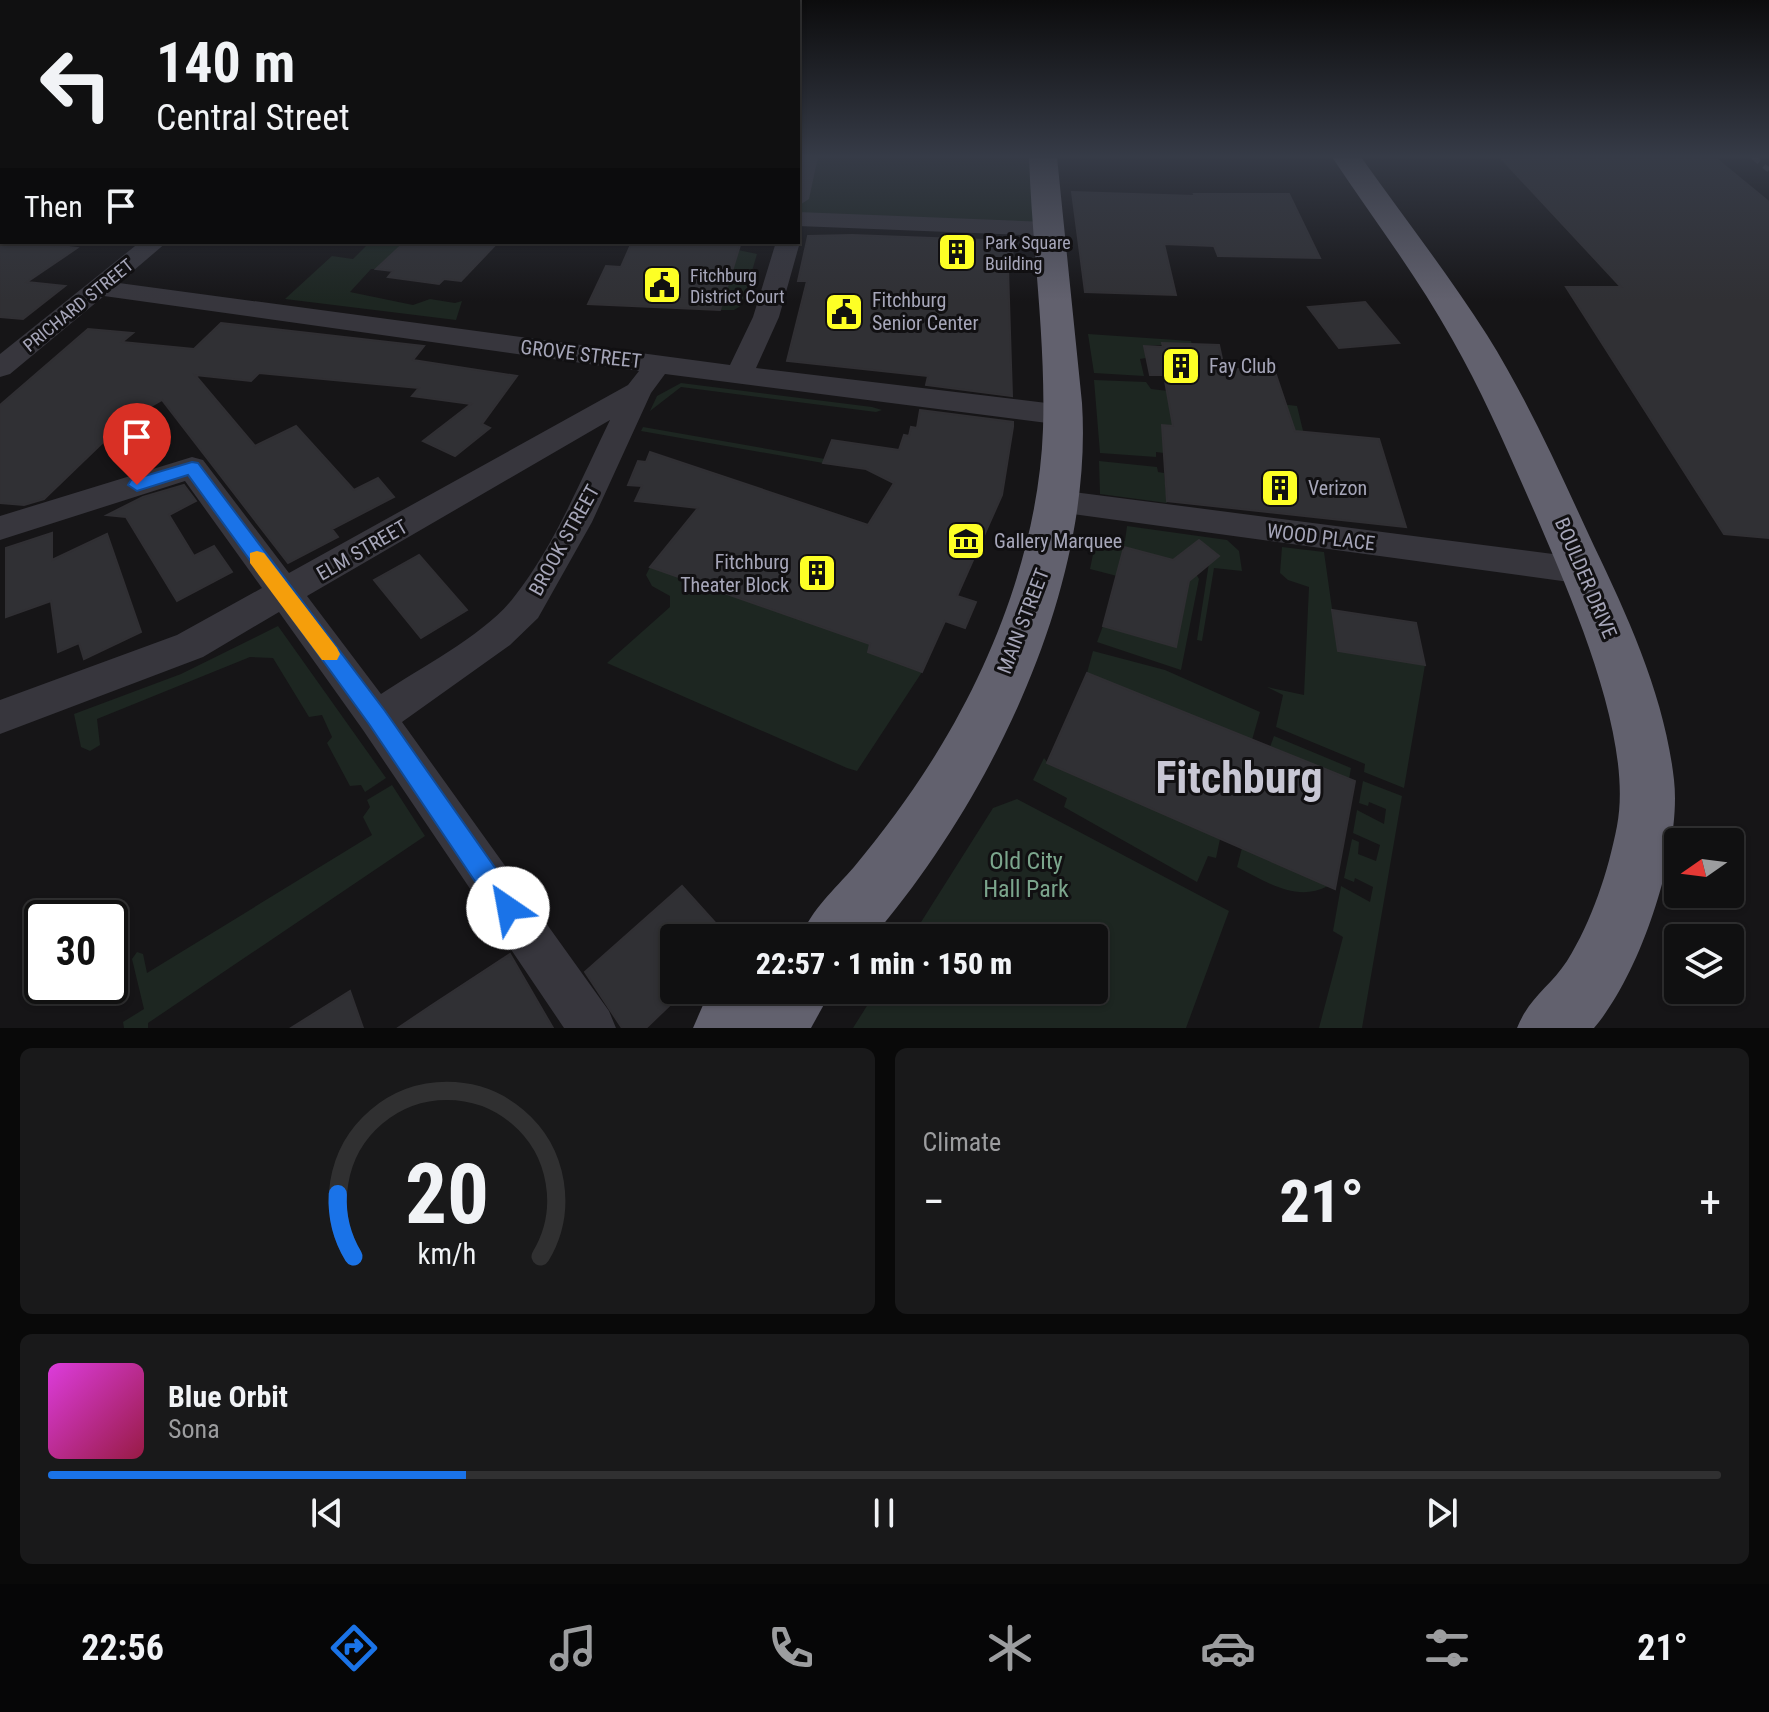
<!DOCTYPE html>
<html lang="en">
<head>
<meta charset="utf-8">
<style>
  body { margin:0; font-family:"Roboto Condensed",sans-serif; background:#19191a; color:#f1f3f6; height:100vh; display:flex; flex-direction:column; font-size:30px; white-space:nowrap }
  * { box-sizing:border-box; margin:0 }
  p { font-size:26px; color:#9c9d9f }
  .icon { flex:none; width:44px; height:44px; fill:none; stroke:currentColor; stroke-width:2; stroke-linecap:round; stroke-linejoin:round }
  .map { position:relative; height:1028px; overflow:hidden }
  .panel { display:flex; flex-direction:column; gap:20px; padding:20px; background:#090909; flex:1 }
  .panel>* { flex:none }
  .top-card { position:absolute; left:0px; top:0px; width:800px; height:244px; box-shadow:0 2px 6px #0004,0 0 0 2px #303031; background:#101011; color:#f1f3f6; overflow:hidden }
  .needle { width:52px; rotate:256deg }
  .fabs { position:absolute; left:1664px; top:828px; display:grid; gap:16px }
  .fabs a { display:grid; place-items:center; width:80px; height:80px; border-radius:8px; background:#101011; box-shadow:0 2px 6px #0004,0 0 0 2px #303031; font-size:40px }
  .speed { position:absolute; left:24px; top:900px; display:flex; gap:16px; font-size:40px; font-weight:700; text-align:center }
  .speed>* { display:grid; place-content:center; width:104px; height:104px; border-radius:50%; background:#101011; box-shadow:0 2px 6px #0004,0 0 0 2px #303031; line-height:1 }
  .speed .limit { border:4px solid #111; border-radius:12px; background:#fff; color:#111 }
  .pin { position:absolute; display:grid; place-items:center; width:68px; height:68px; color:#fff; margin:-82px -34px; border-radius:50% 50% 50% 0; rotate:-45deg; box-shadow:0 0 8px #0007 }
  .pin .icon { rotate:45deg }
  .me { position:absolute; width:88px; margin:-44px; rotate:327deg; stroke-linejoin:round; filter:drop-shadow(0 0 6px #0008) }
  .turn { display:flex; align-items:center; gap:28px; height:168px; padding:0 24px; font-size:36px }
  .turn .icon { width:104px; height:104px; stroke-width:2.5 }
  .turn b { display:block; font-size:56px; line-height:68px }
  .then { display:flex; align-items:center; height:76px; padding:0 24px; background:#0003; gap:16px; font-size:30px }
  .big { font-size:60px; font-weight:800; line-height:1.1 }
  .panel .card { flex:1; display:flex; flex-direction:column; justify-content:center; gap:12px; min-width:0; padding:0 28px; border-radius:12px; background:#19191a }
  .panel .dial { align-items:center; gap:0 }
  .dial svg { height:208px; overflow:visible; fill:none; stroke:#303031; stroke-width:7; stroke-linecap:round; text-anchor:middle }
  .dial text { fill:#f1f3f6; stroke:none }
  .song { display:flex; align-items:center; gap:24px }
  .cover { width:96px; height:96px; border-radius:12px; background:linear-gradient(135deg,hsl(300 70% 55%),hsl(340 70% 35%)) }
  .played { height:8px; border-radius:4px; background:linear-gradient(90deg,#1a73e8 25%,#303031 25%) }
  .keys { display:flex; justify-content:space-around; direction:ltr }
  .heat { display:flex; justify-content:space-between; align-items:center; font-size:44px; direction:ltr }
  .panel .tiles { flex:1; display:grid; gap:20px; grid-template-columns:1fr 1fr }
  .card:last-child { grid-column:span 2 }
  .trip { position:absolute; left:660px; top:924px; width:448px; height:80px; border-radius:8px; background:#101011; box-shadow:0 2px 6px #0004,0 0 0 2px #303031; font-weight:800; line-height:80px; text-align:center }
  .tab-bar { display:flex; height:128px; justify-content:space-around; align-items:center; background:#060607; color:#9c9d9f }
  .tab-bar .icon { width:56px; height:56px }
  .tab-bar .on { color:#1a73e8 }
  .tab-bar b { font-size:36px; color:#f1f3f6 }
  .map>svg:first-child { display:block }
  .green { fill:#1d2621 }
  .building { fill:#303034; stroke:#302f33; stroke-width:2 }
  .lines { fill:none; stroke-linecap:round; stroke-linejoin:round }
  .minor { fill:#37363d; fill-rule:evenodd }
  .highway { fill:#62616e; fill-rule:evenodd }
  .rail { stroke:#494852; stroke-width:5; stroke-dasharray:8 6; stroke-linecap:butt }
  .route { fill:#1a73e8; stroke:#114b97; stroke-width:2 }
  .slow { fill:#f59e0b }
  .labels { text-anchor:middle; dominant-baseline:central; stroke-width:6; stroke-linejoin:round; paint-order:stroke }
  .far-poi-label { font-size:18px; fill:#a6a6b9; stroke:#111012; text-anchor:start }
  .far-street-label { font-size:18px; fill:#a6a6b9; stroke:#111012 }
  .poi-label { font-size:20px; fill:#a6a6b9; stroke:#111012; text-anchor:start }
  .street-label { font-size:20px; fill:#a6a6b9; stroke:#111012 }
  .near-park-label { font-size:24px; fill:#7ba58c; stroke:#111012 }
  .near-town-label { font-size:44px; font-weight:bold; fill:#c8c7d4; stroke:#111012 }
</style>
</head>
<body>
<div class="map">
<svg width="1769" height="1028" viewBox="0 0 1769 1028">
  <rect width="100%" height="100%" fill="#161517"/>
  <g class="green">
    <polygon points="808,157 1043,157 1047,229 798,219 798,199"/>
    <polygon points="381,242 405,242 376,269 371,269 350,292 413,305 430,299 455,303 462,301 456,320 285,299 332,256 353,259 366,246"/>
    <polygon points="738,250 757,254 742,305 734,310 720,310"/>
    <polygon points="1088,334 1191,341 1193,348 1181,348 1179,344 1144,346 1146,358 1140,359 1144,376 1094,373"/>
    <polygon points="1094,380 1146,382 1151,389 1297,406 1305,439 1162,426 1164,453 1156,452 1156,457 1100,453"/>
    <polygon points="681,383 872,407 882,410 876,412 681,387 650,411 657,396"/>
    <polygon points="643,427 825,459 823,463 641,431"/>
    <polygon points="1099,461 1157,467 1158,472 1164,473 1167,503 1100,494"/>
    <polygon points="1127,526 1227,540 1239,551 1242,571 1214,568 1202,641 1197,640 1209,563 1218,555 1199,540 1173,560 1125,547 1117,576 1090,569 1097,535 1125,541"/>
    <polygon points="1282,547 1324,552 1338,651 1425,665 1404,788 1364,772 1365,764 1276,727 1283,695 1267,687 1304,695 1309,587 1288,580 1280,573"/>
    <polygon points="650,567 870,644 869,652 922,672 857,771 847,768 607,663 670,607 670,596 652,586 646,575"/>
    <polygon points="1196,574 1199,579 1181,670 1097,642 1103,626 1176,647 1189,581"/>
    <polygon points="278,626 386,778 365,792 361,785 350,786 327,743 332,737 322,715 309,717 273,658 250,657 97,719 100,745 90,751 81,747 74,714 181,674"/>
    <polygon points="1093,651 1165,670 1260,712 1252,740 1087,673"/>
    <polygon points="1274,736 1351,768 1349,779 1270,747"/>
    <polygon points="1044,758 1048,763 1220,839 1216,858 1208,856 1197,882 1064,807 1067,798 1033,780"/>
    <polygon points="1363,781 1402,796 1362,1028 1319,1028 1343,937 1333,931 1341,886 1370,902 1373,887 1355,878 1354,882 1344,878 1352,839 1359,842 1358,854 1376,861 1380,845 1353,833 1357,810 1384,824 1386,809 1369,802 1368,806 1359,803"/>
    <polygon points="392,785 425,836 148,1023 148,1028 124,1028 123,1022 144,1009 132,959 137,952 143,954 147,973 372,835 363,817 370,807 367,800"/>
    <polygon points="1017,799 1229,911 1186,1028 853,1028 877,990 1094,990 1094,938 911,938 993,808"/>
    <path d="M1242,848L1328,886C1296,903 1265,881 1237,867Z"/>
  </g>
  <g class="building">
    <polygon points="1500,157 1714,157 1769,202 1769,538 1724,534 1566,287 1621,287"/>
    <polygon points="1072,192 1195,196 1194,194 1289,194 1320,258 1218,256 1214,246 1164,244 1176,295 1085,292"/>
    <polygon points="852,235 1012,241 1013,268 1008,268 1012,396 926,385 928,376 787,361 807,281 798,281 808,236"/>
    <polygon points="0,239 77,248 27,282 65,286 23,319 0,317"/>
    <polygon points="405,242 498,242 461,281 444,279 439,284 388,277 393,271 376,269"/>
    <polygon points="632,242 741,242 720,310 588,304 606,266 621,267"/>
    <polygon points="1365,302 1399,343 1339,348 1308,307"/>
    <polygon points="221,323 424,346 413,360 517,376 482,424 490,428 455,456 423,441 471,404 412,396 419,388 259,373 251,381 195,375 255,446 296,426 354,490 378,478 394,497 332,529 338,537 288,563 162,400 125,421 44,499 24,505 0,503 0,405 88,329 133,333 122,342 194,349"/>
    <polygon points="1162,343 1219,345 1224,368 1275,372 1295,431 1379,439 1406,527 1167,501 1162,425 1173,426 1164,375 1150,375 1144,346 1163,347"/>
    <polygon points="920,410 1013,422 1013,427 1002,495 957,596 976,602 965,628 945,621 922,672 868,652 870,644 650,567 698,508 635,501 642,486 628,485 638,461 646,462 650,452 868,525 894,483 866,469 823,463 832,440 899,450 904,435 909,436 911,427 917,428"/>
    <polygon points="184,485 196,501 169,515 194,556 214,546 232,572 177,601 126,517 107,515 143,497"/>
    <polygon points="52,533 52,560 107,534 141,632 84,659 79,643 58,652 51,601 6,617 6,548"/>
    <polygon points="1199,540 1219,556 1189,581 1176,647 1103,626 1124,547 1173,560"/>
    <polygon points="419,555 467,610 421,638 374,580"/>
    <polygon points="1332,610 1416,623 1425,665 1338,651"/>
    <polygon points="1087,673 1355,781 1335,889 1047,763"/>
    <polygon points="682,886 729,938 674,938 674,1001 646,1028 622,1028 585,972"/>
    <polygon points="510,954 553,1028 398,1028 432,1005"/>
    <polygon points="350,991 363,1028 291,1028"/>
  </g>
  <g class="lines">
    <g class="minor">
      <polygon points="798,157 818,157 809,199 798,206"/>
      <polygon points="2,203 2,218 0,219 0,204"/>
      <polygon points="798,212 1047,222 1059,229 1047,236 798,226"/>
      <path d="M798,239L800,242L779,317L756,368L1063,405L1073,408L1077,415L1073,422L1063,425L665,374L651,393L592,522L538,618L510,645L402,722L609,1011L616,1028H564L363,730L279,612L203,657L0,734V700L177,635L262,588L185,481L0,540V516L192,457L203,460L289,573L628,385L639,371L104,296L10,374L0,377V354L140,242H167L119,283L730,365L753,317L776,242ZM610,420C581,479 555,545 514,597C485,635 421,667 381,694L307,596Z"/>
      <polygon points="1058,490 1584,558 1596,562 1601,571 1596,580 1584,584 1058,512 1047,509 1042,501 1047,493"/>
    </g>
    <g class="highway">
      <path d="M1029,157H1057L1082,403C1094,589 990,800 872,938H800C812,909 834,890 854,867C884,831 912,793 936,754C995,659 1039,542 1043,429C1046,340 1032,247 1029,157Z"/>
      <path d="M1332,157H1361C1403,216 1448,274 1487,335C1529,402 1561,475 1594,546C1629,619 1665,698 1674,780C1682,850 1640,975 1594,1028H1517C1530,996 1550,987 1567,961C1592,921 1608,872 1617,826C1634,737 1570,595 1535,513C1509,454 1484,395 1452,339C1417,276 1372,217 1332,157Z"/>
      <polygon points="719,990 832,990 811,1028 693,1028 703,1005"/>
    </g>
    <polyline class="rail" points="1753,157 1769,170"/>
  </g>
  <linearGradient id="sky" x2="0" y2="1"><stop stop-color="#0c0c0d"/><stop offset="0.52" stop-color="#363b47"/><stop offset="1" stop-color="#363b47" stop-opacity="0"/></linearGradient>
  <rect width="1769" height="301" fill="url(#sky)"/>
  <polygon class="route" points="192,462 198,463 385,711 517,899 521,908 517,917 508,920 499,917 369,724 188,475 137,491 128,485 131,480"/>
  <polygon class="slow" points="257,551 264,553 337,648 340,654 337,660 322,660 250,563 250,553"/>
  <defs>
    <g id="building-square" transform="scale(2)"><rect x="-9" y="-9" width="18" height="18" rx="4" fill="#fdff25" stroke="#111012"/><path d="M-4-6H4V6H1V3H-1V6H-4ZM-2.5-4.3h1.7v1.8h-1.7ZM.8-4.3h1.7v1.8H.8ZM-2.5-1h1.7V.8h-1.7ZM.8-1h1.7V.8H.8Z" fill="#111"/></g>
    <g id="civic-square" transform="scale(2)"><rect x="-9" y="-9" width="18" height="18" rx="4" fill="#fdff25" stroke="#111012"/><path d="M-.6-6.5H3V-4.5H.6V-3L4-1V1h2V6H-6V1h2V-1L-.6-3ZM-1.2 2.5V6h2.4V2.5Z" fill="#111"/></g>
    <g id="museum-square" transform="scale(2)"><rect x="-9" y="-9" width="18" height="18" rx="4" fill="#fdff25" stroke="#111012"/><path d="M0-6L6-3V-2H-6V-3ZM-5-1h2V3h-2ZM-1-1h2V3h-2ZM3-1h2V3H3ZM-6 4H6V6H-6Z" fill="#111"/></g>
  </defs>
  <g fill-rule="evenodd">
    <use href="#building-square" x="957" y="252"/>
    <use href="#civic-square" x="662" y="285"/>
    <use href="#civic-square" x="844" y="312"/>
    <use href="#building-square" x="1181" y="366"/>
    <use href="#building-square" x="1280" y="488"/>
    <use href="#museum-square" x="966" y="541"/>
    <use href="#building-square" x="817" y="573"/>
  </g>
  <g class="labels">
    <g class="far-poi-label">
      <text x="985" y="242">Park Square<tspan x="985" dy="21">Building</tspan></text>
      <text x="690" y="275">Fitchburg<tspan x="690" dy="21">District Court</tspan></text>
    </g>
    <g class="far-street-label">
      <text transform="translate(78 305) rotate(-39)">PRICHARD STREET</text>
    </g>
    <g class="poi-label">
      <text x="872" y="300">Fitchburg<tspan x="872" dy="23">Senior Center</tspan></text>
      <text x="1209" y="366">Fay Club</text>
      <text x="1308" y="488">Verizon</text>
      <text x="994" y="541">Gallery Marquee</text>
      <text x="789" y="562" text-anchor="end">Fitchburg<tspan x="789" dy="23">Theater Block</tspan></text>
    </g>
    <g class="street-label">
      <text transform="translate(581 354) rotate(7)">GROVE STREET</text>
      <text transform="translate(1321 537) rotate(7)">WOOD PLACE</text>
      <text transform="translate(564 540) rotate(-61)">BROOK STREET</text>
      <text transform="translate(362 550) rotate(-30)">ELM STREET</text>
      <text transform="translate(1586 578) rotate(67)">BOULDER DRIVE</text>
      <text transform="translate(1023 621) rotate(-69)">MAIN STREET</text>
    </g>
    <g class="near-park-label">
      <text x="1026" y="861">Old City<tspan x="1026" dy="28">Hall Park</tspan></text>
    </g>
    <g class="near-town-label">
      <text x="1239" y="778">Fitchburg</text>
    </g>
  </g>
</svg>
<div class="fabs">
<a><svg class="needle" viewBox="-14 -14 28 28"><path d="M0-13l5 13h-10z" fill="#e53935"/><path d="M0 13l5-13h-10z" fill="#9c9d9f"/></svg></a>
<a><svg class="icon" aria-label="layers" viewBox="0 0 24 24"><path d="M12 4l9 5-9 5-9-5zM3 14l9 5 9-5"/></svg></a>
</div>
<div class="speed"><div class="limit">30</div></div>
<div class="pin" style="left:137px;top:485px;background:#d93025"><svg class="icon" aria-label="arrive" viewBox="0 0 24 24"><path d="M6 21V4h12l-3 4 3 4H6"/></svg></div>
<svg class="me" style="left:508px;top:908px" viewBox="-20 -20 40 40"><circle r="19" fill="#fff"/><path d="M0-13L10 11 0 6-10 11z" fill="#1a73e8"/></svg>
<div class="trip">22:57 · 1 min · 150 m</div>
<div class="top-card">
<div class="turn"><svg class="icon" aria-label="left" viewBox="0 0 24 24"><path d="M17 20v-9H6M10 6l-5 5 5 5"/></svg><div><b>140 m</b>Central Street</div></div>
<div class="then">Then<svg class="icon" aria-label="arrive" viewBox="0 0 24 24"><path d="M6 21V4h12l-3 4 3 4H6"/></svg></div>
</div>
</div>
<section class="panel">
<div class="tiles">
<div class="card dial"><svg viewBox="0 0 100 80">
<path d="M14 69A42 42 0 1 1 86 69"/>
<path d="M14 69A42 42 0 0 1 8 45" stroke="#1a73e8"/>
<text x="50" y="56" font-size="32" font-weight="700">20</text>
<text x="50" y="72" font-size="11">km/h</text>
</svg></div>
<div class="card"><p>Climate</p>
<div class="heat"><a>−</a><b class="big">21°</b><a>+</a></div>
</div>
<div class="card">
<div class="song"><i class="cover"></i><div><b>Blue Orbit</b><p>Sona</p></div></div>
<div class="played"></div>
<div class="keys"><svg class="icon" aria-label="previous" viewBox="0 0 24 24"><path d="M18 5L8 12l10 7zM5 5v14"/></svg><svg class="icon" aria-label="pause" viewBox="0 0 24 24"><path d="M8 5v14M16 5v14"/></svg><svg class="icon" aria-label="next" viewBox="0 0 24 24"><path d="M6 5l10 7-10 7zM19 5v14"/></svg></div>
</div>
</div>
</section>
<nav class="tab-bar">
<b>22:56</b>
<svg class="icon on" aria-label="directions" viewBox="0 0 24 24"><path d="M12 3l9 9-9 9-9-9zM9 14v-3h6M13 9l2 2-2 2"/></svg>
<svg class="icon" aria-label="music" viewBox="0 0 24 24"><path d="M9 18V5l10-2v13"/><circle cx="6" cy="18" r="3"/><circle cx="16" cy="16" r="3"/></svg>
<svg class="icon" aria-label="phone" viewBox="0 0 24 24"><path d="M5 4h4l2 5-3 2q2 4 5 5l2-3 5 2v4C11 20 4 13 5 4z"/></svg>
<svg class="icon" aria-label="climate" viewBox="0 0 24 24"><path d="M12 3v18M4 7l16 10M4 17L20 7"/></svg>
<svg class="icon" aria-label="car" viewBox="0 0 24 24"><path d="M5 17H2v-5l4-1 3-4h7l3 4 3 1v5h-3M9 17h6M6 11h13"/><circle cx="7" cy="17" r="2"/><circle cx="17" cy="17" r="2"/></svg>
<svg class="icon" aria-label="filters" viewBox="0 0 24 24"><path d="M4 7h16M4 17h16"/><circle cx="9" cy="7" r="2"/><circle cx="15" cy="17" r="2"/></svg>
<b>21°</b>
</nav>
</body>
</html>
